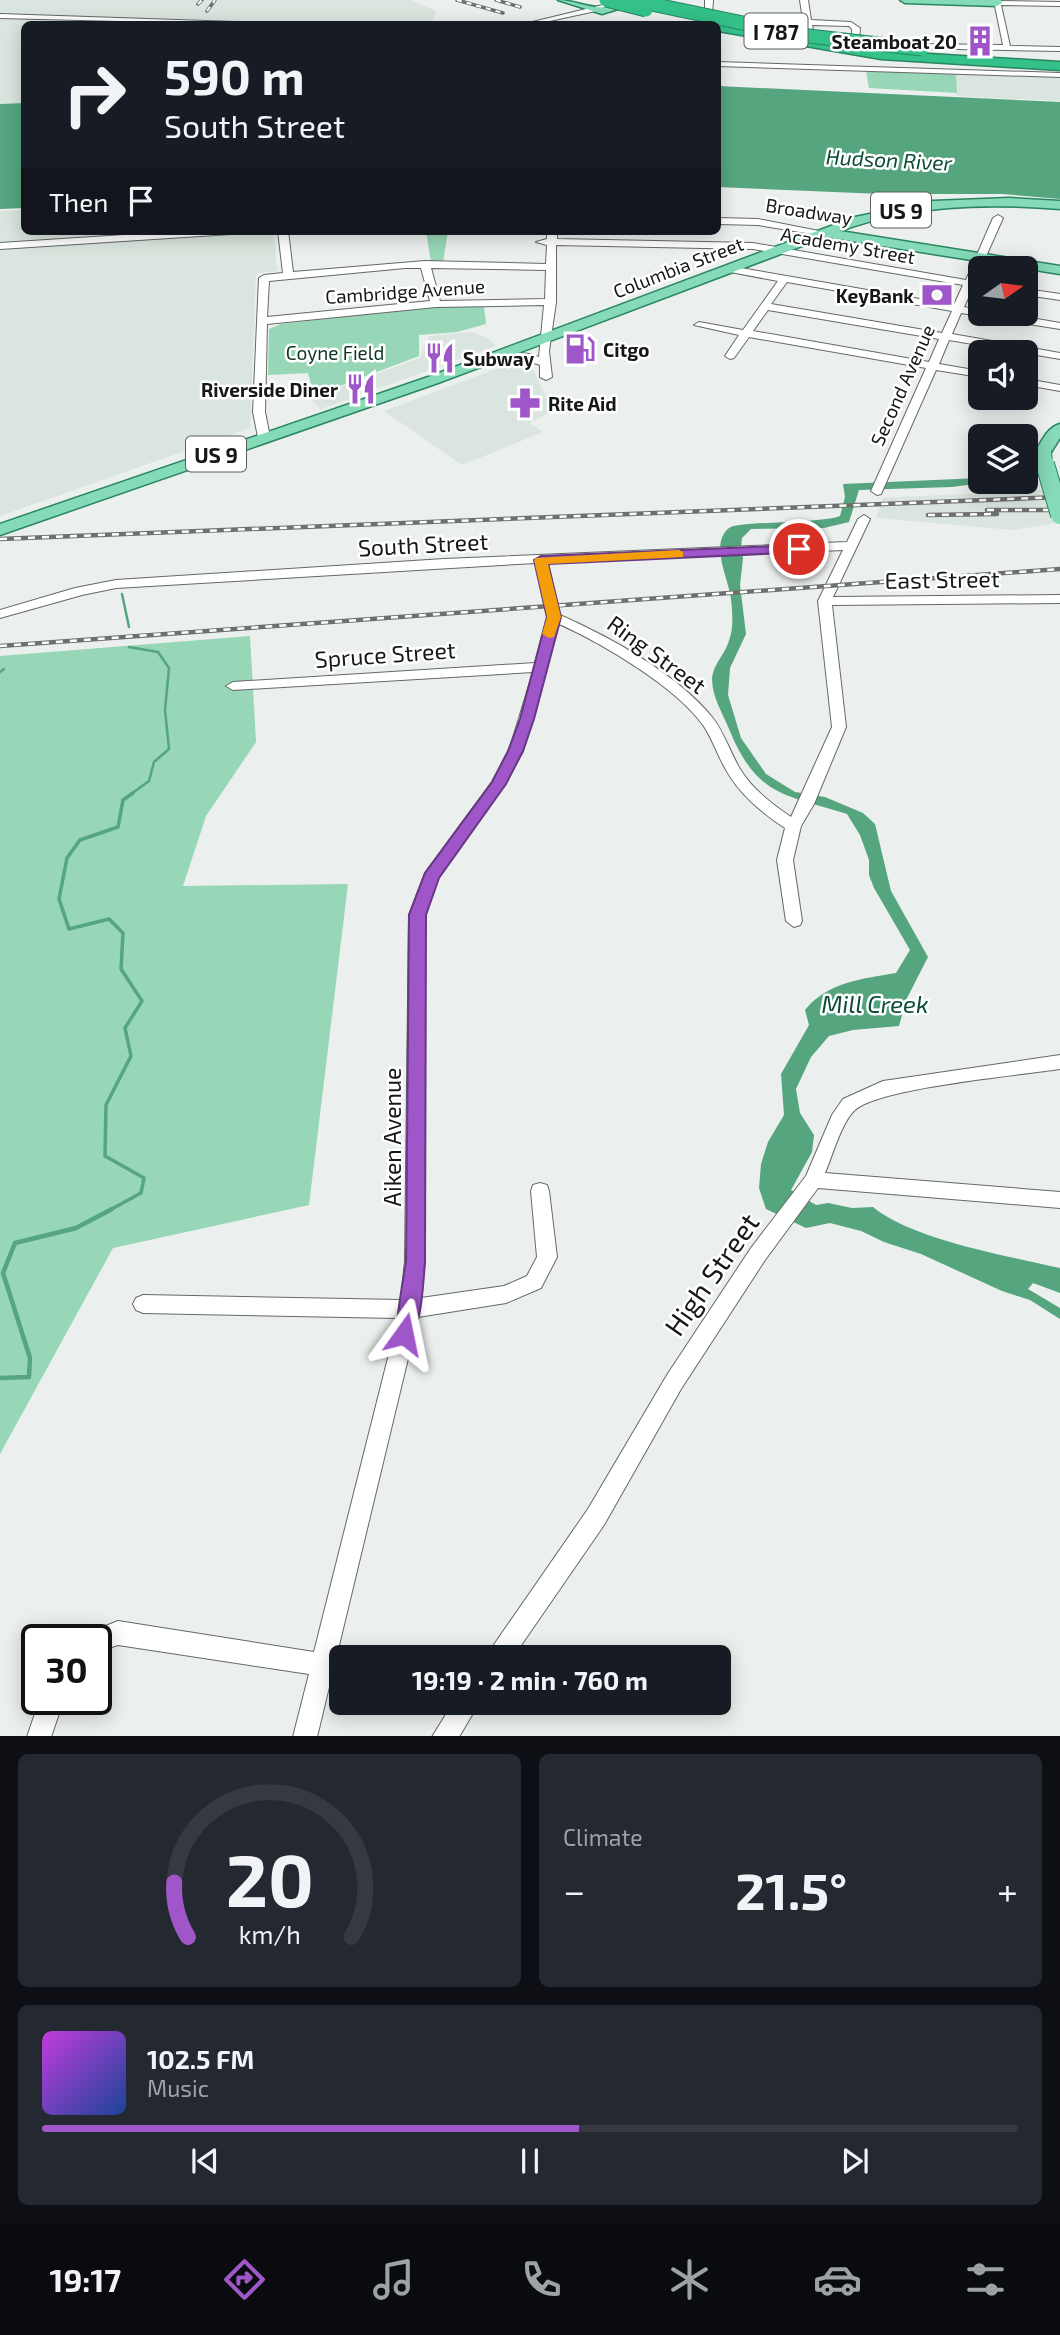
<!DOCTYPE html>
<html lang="en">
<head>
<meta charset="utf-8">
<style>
  body { margin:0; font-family:"Exo 2",sans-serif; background:#242831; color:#f1f3f6; height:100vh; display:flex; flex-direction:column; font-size:26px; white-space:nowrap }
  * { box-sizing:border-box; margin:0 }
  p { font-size:23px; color:#9ea1a6 }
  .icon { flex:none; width:38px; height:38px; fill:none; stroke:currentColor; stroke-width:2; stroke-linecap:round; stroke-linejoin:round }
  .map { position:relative; height:1736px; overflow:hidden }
  .details { display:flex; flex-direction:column; gap:18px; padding:18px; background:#0d0f14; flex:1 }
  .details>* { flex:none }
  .hud { position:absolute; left:21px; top:21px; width:700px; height:214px; border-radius:10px; box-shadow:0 4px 18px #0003; background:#171b24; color:#f1f3f6; overflow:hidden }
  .needle { width:46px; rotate:76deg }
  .controls { position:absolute; left:968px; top:256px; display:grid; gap:14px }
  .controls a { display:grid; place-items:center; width:70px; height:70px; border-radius:10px; background:#171b24; box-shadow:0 4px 18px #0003; font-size:35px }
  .speed { position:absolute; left:21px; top:1624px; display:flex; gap:14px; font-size:35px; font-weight:700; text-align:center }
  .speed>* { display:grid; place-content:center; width:91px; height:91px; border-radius:50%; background:#171b24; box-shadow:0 4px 18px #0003; line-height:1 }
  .speed .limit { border:4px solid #111; border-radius:10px; background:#fff; color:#111 }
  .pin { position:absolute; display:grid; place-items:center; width:60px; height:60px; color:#fff; margin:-30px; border:4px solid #fff; border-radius:50%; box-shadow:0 2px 7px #0007 }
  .me { position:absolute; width:77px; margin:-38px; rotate:12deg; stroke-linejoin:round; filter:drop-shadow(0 0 5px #0008) }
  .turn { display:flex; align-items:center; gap:24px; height:147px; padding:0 28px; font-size:32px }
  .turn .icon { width:91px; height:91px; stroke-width:2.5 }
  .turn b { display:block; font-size:49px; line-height:60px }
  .then { display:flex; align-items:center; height:66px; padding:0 28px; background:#0003; gap:14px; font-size:26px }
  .big { font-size:52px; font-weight:700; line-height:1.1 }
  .details .tile { flex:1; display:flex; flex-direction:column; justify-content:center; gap:10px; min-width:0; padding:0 24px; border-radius:10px; background:#242831 }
  .details .dial { align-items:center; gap:0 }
  .dial svg { height:182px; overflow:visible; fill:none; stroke:#363941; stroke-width:7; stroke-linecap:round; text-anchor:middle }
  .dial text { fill:#f1f3f6; stroke:none }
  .song { display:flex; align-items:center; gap:21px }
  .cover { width:84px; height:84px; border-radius:10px; background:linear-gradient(135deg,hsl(290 70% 55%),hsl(220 70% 35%)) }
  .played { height:7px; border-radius:4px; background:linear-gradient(90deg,#9f56c9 55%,#363941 55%) }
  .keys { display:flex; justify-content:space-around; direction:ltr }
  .heat { display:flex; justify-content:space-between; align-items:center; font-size:38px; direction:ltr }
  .details .tiles { flex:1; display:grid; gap:18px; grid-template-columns:1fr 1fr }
  .tile:last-child { grid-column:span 2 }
  .trip { position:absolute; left:329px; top:1645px; width:402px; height:70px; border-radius:10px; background:#171b24; box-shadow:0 4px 18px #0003; font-weight:700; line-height:70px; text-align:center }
  .dock { display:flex; height:112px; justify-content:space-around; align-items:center; background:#090b0e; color:#9ea1a6 }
  .dock .icon { width:49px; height:49px }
  .dock .selected { color:#9f56c9 }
  .dock b { font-size:32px; color:#f1f3f6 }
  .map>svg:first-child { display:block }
  .built { fill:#d9e5de }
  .green { fill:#97d6b6 }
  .water { fill:#55a57f }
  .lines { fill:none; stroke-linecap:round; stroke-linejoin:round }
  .stream-far2 { stroke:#55a57f; stroke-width:2.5 }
  .stream-far1 { stroke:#55a57f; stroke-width:3.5 }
  .stream { stroke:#55a57f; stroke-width:4.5 }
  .minor-casing { stroke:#656966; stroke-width:2 }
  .major-casing { stroke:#298661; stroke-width:3 }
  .highway-casing { stroke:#298661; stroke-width:3 }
  .minor { fill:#fff; fill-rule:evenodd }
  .major { fill:#85dab8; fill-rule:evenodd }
  .highway { fill:#33c189; fill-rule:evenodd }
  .rail-far1-casing { stroke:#6d706f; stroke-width:3.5 }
  .rail-casing { stroke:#6d706f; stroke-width:4.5 }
  .rail-far1 { stroke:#fff; stroke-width:2; stroke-dasharray:5; stroke-linecap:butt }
  .rail { stroke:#fff; stroke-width:2.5; stroke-dasharray:7; stroke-linecap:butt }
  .major-bridge-far1-casing { stroke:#298661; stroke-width:16; stroke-linecap:butt }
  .major-bridge-casing { stroke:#298661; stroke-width:20; stroke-linecap:butt }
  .highway-bridge-casing { stroke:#298661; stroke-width:15; stroke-linecap:butt }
  .major-bridge-far1 { stroke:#85dab8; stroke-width:14 }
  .major-bridge { stroke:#85dab8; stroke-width:18 }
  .highway-bridge { stroke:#33c189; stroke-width:13 }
  .route { fill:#9f56c9; stroke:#673883; stroke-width:2 }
  .slow { fill:#f59e0b }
  .labels { text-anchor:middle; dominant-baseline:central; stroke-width:5; stroke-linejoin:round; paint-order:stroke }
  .far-poi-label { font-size:19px; font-weight:bold; fill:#161817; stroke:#fff; text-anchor:end }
  .far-street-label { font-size:19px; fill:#161817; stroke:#fff }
  .far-park-label { font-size:19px; fill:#103424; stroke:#fff }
  .shield { fill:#fff; stroke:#5c5d5d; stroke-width:2 }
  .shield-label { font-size:21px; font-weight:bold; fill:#161817 }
  .far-water-label { font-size:21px; font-style:italic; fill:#0b4d34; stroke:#fff }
  .street-label { font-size:23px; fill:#161817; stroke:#fff }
  .water-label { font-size:24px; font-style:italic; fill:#0b4d34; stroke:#fff }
  .near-street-label { font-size:28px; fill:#161817; stroke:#fff }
</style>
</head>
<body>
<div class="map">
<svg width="1060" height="1737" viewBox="0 0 1060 1737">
  <rect width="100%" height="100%" fill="#ebefed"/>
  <g class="built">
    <polygon points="0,0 410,0 436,11 431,24 24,24 24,103 0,104"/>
    <polygon points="956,73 1060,77 1060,101 957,96"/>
    <polygon points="24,210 24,231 274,231 277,271 256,273 250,428 0,516 0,211"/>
    <polygon points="471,332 486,337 496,346 321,409 309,398 420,358 429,336"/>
    <polygon points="520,360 527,361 531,366 548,401 549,413 529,423 543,432 462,465 384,411"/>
    <polygon points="1060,489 1060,522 1014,530 876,518 883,498"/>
  </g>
  <g class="green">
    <polygon points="866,71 956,73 957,93 869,88"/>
    <polygon points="426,231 448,231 443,262 431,262"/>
    <polygon points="484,306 486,324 457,332 419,335 419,356 321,393 311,384 308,373 268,375 269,329 281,324 428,307"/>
    <polygon points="250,636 256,742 206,816 183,886 348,884 309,1205 113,1248 0,1454 0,656"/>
  </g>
  <g class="water">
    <polygon points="718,86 1060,102 1060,199 1003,194 881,194 718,187"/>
    <polygon points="24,103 24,208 0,209 0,104"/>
    <path d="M980,478V481H997L952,487L859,490L849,522L824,528L751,529L742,538L741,547L743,558L740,585L746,634L730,668L728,695L741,738L766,774L795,792L825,797L863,813L875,824L891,891L928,957L906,1000L899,1026L853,1030L829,1036L811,1057L796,1089L800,1113L814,1135L812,1152L791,1190L816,1205L828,1203L852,1208L873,1207C913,1240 1008,1256 1060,1268V1293L1033,1283L1028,1289L1060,1308V1319L1030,1300L1002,1291L921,1254L884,1242L861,1231L830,1223L806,1228L766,1209L759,1188L761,1164L768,1142L784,1115L781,1074L809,1025L805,1010C828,982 861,979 896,973L910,950L874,888L869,875V860L860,835L847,814C784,794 757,797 729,729C723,714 712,697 712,679C713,667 719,661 725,650C734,633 733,618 731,599C729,579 709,544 729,528C737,521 818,524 840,516L845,497L843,484Z"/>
  </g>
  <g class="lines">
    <g class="stream-far2">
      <polyline points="122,594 129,627"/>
      <polyline points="129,647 158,652 169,668 165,710 169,749 154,762 149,781 131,794"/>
      <polyline points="0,672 4,669"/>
    </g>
    <polyline class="stream-far1" points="108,1211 141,1193 144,1178 105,1156 106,1105 131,1056 125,1028 142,1001 121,969 123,933 109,919 69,929 59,899 67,858 80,840 118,827 123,800 133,793"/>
    <polyline class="stream" points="0,1378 29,1377 30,1358 3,1273 15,1243 76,1228 112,1209"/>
    <g class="minor-casing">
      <g id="minor">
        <polygon points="705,0 713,0 712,15 725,18 725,22 705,18"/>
        <polygon points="800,0 808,0 811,20 851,22 860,28 859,43 852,41 852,29 849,26 812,25 814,35 826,36 823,40 807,39 804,25 744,22 740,20 744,18 803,20"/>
        <polygon points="994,1 1060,2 1060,6 1001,5 1010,46 1060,47 1060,51 909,48 905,46 909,44 1003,45"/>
        <polygon points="611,3 614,7 536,24 524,24"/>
        <polygon points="0,14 236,22 240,24 0,18"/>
        <polygon points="718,62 1060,73 1060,77 718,66"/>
        <path d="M998,215L1003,218L975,281L980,282V288L973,287L964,307L980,310V313H1003L1060,323V329L961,313L952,334L1060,353V359L949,340L939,364L980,371V377L936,370L881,494L877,495L871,491L926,368L749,337L734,358L730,359L725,356L739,335L694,325L699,322L743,330L778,281L725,271L724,269L729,266L954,305L963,285L753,249L556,245V302L549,351L552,377L546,380L540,377V365C524,358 501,366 488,357C498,350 527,352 539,357L544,305L436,307L267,324L265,412L270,437L264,440L258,437L253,412L259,278L264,275L283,273L278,231H288L293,272L425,261L546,264L547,245L536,242L547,239V231H557V239L753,243L966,280L993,218ZM405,268H421L430,301L267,317L269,281ZM431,268L546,270L545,299L440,301ZM787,282L952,311L942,333L771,304ZM768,310L939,339L929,362L753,331Z"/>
        <polygon points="718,218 758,219 829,233 824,236 758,225 718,224"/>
        <polygon points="186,231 236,231 231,234 0,249 0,243"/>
        <polygon points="1026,289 1060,294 1060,300 1026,295"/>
        <polygon points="1026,379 1060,385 1060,391 1026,385"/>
        <path d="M864,515L870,519L833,597L1060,595V603L832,605L846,727L814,804L801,826L793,860L802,921L800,925L794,927L786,921L777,860L785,828C761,812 739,794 725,768C717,754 712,738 703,725C676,687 602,643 559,624L523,751L503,787L438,878L425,915V1261L421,1298L504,1286L527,1276L537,1257L531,1191L533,1185L540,1183L547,1185L549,1191L557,1257L541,1288L506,1303L418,1317L317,1737H293L309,1674L118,1645L96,1652V1640H85L88,1633L118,1621L314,1652L398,1318L143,1313L136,1310L133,1304L136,1298L143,1295L401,1300L405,1261L409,915L425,873L492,782L509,751L533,672L233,690L226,686L233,682L535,663L547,617L535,563L116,588L82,595L0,618V610L75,588L116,580L444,559L847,542L858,519ZM843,550L818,601L832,727L791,817C772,804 752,789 740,769C730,752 724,732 712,717C677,674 610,637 560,615L548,563Z"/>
        <path d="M1060,1055V1069C1020,1075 879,1088 855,1110C842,1121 832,1157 825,1173L1060,1192V1208L818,1188L765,1260L681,1389L604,1525L513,1657H487L491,1649L588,1509L667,1375L751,1248L806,1176L832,1115L843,1099L883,1081Z"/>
        <polygon points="40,1699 64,1699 51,1737 27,1737"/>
        <polygon points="453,1703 479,1703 459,1737 432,1737"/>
      </g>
    </g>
    <g class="major-casing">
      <g id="major">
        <path d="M558,0C573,0 591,9 604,7C618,6 630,0 644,1L602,14Z"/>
        <polygon points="900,0 1001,0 1002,3 997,6 905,3"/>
        <path d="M1009,198L1060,201V209C985,203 911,205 840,231L1060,266V274L826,237L438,383L0,535V524L428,377L855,217L933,201Z"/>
        <path d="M1060,424V438L1050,454H1038L1036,451C1042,440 1048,427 1060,424Z"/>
      </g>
    </g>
    <g class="highway-casing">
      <polygon id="highway" points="718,23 881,51 1060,62 1060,70 881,59 718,31 718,24 714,24"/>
    </g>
    <use href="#minor" class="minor"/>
    <use href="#major" class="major"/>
    <use href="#highway" class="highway"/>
    <g class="rail-far1-casing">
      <g id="rail-far1">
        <polyline points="457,0 503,13"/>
        <polyline points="496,0 520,7"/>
        <polyline points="198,4 202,0"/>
        <polyline points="207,11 215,0"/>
      </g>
    </g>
    <g class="rail-casing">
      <g id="rail">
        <polyline points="987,510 1060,510"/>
        <polyline points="928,515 997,514"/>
        <polyline points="0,539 1060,497"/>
        <polyline points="0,646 1060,569"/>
      </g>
    </g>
    <use href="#rail-far1" class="rail-far1"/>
    <use href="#rail" class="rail"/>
    <g class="major-bridge-far1-casing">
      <polyline id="major-bridge-far1" points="1044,451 1045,466"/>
    </g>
    <g class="major-bridge-casing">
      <polyline id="major-bridge" points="1045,464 1060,515"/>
    </g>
    <g class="highway-bridge-casing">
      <g id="highway-bridge">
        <polyline points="606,0 646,10"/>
        <polyline points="632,0 800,35 922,49"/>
      </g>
    </g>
    <use href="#major-bridge-far1" class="major-bridge-far1"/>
    <use href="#major-bridge" class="major-bridge"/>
    <use href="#highway-bridge" class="highway-bridge"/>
  </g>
  <path class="route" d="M799,545L806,549L804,552L548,564L561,617L534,719L523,751L506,784L439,878L426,915L425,1261C423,1287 422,1317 411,1341L404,1343L397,1341C393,1333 404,1276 406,1261L409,915L425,873L492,782L508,751L520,719L547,617L534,560L541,556Z"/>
  <polygon class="slow" points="679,550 683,552 683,557 548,564 561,617 554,637 549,638 542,634 547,617 534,560 536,558"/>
  <defs>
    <g id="building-bare" transform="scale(2.415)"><path d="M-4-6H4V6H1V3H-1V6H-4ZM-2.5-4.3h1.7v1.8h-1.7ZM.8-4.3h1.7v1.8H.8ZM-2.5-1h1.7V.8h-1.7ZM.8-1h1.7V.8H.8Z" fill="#9f56c9" stroke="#fff" stroke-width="2.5" paint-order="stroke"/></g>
    <g id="bank-bare" transform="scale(2.415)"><path d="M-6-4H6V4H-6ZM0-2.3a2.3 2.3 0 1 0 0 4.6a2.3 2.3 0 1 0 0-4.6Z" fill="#9f56c9" stroke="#fff" stroke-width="2.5" paint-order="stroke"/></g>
    <g id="fuel-bare" transform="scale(2.415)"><path d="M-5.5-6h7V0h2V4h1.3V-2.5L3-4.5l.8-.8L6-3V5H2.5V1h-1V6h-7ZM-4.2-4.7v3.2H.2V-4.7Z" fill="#9f56c9" stroke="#fff" stroke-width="2.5" paint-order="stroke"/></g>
    <g id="restaurant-bare" transform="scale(2.415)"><path d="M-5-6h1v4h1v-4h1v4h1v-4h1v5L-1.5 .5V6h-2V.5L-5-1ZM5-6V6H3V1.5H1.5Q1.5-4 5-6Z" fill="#9f56c9" stroke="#fff" stroke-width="2.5" paint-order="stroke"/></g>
    <g id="pharmacy-bare" transform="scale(2.415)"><path d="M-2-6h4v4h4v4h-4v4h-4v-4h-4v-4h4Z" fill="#9f56c9" stroke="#fff" stroke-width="2.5" paint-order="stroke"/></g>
  </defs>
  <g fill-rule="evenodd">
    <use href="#building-bare" x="980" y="41"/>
    <use href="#bank-bare" x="937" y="295"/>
    <use href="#fuel-bare" x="580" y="349"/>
    <use href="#restaurant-bare" x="440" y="358"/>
    <use href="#restaurant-bare" x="361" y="389"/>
    <use href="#pharmacy-bare" x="525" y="403"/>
  </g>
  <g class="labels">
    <g class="far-poi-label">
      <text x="957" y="41">Steamboat 20</text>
      <text x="914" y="295">KeyBank</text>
      <text x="603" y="349" text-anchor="start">Citgo</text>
      <text x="463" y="358" text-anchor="start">Subway</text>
      <text x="338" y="389">Riverside Diner</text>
      <text x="548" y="403" text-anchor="start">Rite Aid</text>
    </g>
    <g class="far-street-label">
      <text transform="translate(809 211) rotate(9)">Broadway</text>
      <text transform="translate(848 245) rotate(10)">Academy Street</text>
      <text transform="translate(678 267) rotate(-21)">Columbia Street</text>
      <text transform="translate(405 291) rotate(-4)">Cambridge Avenue</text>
      <text transform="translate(902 385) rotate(-66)">Second Avenue</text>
    </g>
    <g class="far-park-label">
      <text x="335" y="352">Coyne Field</text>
    </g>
    <g class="shield">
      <rect x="744.5" y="13.5" width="63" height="35" rx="5"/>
      <rect x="871" y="192.5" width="60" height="35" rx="5"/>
      <rect x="186" y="436.5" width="60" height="35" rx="5"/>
    </g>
    <g class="shield-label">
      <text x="776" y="31">I 787</text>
      <text x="901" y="210">US 9</text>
      <text x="216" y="454">US 9</text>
    </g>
    <g class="far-water-label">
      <text transform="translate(889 159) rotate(3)">Hudson River</text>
    </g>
    <g class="street-label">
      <text transform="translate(423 544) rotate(-3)">South Street</text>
      <text transform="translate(942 579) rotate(-1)">East Street</text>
      <text transform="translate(385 654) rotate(-4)">Spruce Street</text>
      <text transform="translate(657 654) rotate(36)">Ring Street</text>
      <text transform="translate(392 1137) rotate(-90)">Aiken Avenue</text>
    </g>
    <g class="water-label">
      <text x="875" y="1003">Mill Creek</text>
    </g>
    <g class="near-street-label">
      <text transform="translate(711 1274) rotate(-55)">High Street</text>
    </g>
  </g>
</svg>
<div class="controls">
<a><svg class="needle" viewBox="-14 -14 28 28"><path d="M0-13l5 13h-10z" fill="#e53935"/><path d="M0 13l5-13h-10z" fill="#9ea1a6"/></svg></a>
<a><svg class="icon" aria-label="sound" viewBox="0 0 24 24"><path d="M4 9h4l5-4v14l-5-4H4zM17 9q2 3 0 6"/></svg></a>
<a><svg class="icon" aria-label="layers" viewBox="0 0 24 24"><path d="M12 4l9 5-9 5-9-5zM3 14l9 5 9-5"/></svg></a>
</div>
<div class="speed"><div class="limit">30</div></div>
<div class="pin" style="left:799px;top:549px;background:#d93025"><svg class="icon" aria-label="arrive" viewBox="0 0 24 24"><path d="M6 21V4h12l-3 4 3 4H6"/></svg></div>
<svg class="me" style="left:404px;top:1334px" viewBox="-20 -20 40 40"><path d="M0-17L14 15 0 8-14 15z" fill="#9f56c9" stroke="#fff" stroke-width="4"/></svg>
<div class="trip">19:19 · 2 min · 760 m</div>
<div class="hud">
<div class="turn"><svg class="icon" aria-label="right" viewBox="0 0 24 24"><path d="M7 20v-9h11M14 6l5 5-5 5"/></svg><div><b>590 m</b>South Street</div></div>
<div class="then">Then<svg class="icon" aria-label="arrive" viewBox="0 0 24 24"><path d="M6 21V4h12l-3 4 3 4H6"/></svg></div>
</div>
</div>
<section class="details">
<div class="tiles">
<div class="tile dial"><svg viewBox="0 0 100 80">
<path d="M14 69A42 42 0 1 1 86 69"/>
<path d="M14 69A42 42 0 0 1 8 45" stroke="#9f56c9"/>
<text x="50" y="56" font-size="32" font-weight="700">20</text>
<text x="50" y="72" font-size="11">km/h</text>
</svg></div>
<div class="tile"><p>Climate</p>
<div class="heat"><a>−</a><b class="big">21.5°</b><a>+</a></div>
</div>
<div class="tile">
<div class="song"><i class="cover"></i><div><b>102.5 FM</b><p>Music</p></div></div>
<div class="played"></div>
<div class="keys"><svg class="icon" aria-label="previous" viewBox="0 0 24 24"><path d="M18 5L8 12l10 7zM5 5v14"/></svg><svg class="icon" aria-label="pause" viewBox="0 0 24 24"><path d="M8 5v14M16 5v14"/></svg><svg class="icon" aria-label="next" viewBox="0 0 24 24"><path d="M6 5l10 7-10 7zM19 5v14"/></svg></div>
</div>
</div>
</section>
<nav class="dock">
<b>19:17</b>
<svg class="icon selected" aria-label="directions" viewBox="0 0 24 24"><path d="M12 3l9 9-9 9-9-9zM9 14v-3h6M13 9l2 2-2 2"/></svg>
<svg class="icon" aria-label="music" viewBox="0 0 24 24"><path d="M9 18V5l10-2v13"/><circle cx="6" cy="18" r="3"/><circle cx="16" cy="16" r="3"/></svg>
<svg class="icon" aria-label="phone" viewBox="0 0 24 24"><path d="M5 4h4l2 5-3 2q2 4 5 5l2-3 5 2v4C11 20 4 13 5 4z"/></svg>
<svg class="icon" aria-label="climate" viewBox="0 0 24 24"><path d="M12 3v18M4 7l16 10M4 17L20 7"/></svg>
<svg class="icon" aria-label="car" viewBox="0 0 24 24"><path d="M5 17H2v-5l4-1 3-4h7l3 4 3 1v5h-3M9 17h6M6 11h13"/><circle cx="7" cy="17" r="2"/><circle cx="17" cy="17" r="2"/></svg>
<svg class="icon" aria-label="filters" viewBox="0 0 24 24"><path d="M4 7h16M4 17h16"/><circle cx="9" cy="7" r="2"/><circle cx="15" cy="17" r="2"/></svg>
</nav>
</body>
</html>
